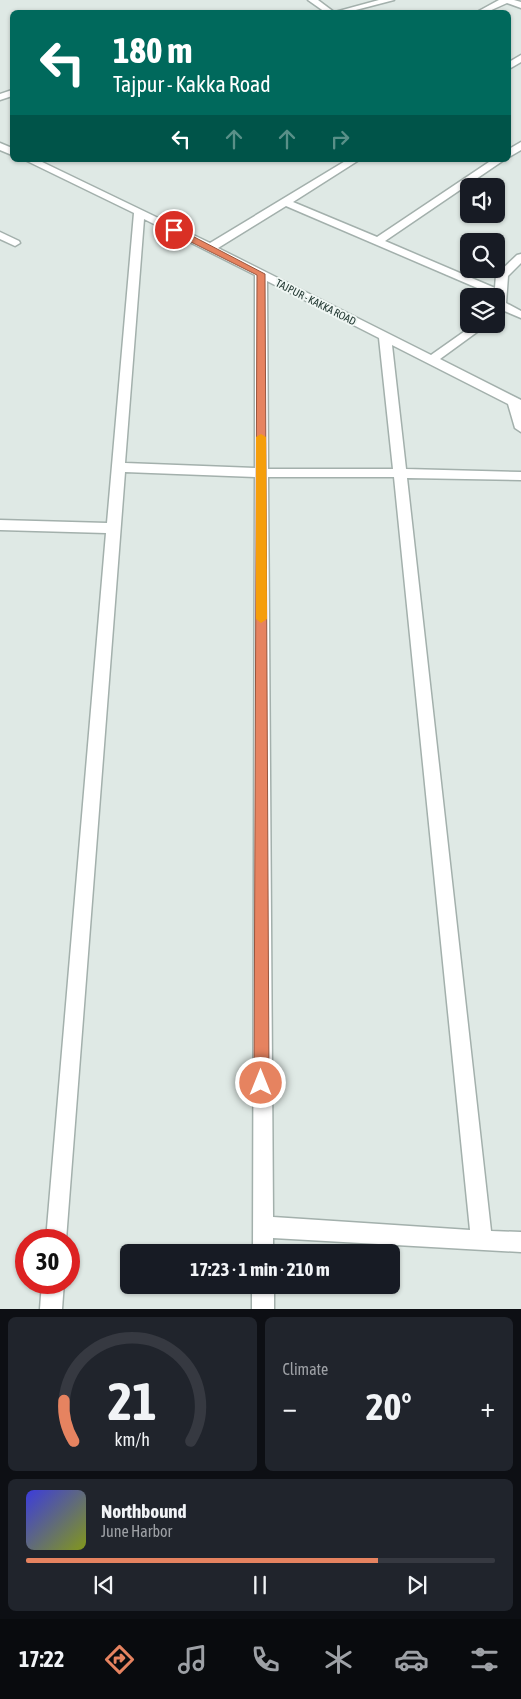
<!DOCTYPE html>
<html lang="en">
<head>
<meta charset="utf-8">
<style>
  body { margin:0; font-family:"Asap Condensed",sans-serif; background:#20242c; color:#f1f3f6; height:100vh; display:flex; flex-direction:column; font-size:19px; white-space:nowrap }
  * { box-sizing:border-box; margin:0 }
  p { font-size:16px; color:#9ea1a6 }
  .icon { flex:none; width:28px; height:28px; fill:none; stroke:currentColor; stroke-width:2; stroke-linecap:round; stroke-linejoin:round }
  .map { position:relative; height:1309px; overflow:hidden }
  .side { display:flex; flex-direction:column; gap:8px; padding:8px; background:#0d0f14; flex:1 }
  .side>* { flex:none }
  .guide { position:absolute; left:10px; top:10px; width:501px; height:152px; border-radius:8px; box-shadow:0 1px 4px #0004; background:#00695c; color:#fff; overflow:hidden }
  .controls { position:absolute; left:460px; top:178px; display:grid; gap:10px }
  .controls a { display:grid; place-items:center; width:45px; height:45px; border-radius:8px; background:#171b24; box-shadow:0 1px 4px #0004; font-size:25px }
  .speed { position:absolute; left:15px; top:1229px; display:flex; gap:10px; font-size:25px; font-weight:700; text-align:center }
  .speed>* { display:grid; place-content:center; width:65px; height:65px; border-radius:50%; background:#171b24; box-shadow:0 1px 4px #0004; line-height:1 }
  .speed .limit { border:8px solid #d22; background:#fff; color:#111 }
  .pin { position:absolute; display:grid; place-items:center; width:42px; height:42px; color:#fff; margin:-21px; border:2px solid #fff; border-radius:50%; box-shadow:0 1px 5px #0007 }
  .me { position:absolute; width:55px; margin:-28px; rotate:0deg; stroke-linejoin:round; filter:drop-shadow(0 0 4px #0008) }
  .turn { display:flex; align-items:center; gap:18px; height:105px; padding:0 20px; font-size:22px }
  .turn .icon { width:65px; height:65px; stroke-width:2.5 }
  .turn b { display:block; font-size:35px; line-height:42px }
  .lanes { display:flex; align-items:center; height:48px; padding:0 20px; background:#0003; justify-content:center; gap:25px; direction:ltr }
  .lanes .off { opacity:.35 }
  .big { font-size:38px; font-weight:700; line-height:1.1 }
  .side .widget { flex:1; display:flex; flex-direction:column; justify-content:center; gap:8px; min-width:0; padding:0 18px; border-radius:8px; background:#20242c }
  .side .dial { align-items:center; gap:0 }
  .dial svg { height:130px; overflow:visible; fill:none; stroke:#363941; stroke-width:7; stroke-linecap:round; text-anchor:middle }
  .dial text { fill:#f1f3f6; stroke:none }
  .song { display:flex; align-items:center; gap:15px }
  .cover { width:60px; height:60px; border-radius:8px; background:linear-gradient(135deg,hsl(240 70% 55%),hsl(70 70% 35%)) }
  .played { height:5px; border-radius:2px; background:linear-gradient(90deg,#e68360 75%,#363941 75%) }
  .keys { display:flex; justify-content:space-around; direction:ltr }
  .heat { display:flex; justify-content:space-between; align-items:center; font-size:28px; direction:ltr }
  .side .tiles { flex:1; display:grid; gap:8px; grid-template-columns:1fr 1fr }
  .widget:last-child { grid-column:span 2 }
  .trip { position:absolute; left:120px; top:1244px; width:280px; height:50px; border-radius:8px; background:#171b24; box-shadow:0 1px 4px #0004; font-weight:700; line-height:50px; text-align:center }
  .tab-bar { display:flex; height:80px; justify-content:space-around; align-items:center; background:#090b0e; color:#9ea1a6 }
  .tab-bar .icon { width:35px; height:35px }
  .tab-bar .active { color:#e68360 }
  .tab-bar b { font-size:22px; color:#f1f3f6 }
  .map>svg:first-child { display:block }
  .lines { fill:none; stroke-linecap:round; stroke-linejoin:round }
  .minor-casing { stroke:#a3b0ac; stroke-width:3 }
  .minor { fill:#fff; fill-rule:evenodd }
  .route { fill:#e68360; stroke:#96553e }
  .slow { fill:#f59e0b }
  .labels { text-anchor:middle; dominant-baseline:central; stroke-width:4; stroke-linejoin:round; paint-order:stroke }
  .far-street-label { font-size:11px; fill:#223832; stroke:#eff6f3 }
</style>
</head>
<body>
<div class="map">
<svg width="521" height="1309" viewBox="0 0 521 1309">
  <rect width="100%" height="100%" fill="#dfe9e5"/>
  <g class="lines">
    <g class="minor-casing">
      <g id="minor">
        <polygon points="308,0 318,0 334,12 325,12"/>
        <polygon points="379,0 394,0 348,12 335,12"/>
        <polygon points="499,0 514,0 521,2 521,8 507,3 487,12 477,12"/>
        <polygon points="521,55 521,62 509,69 509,62"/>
        <polygon points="12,90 12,96 0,100 0,94"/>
        <polygon points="521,142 521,150 509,157 509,149"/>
        <polygon points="0,143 12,148 12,155 0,150"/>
        <path d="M25,160H38L210,243L347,160H359L293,202L377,237L492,160H504L385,241L495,288L496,275L517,255L521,254V263L508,276L506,303L521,311V318L502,310L496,313V296L286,206L218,248L431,355L475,324H488L440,359L521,400V432L515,428L508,404L392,345L406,469L521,472V480L407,478L491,1231L521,1232V1252L273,1238V1252H253L255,477L125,472L66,1240H46L106,533L0,530V520L107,523L134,213ZM144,219L255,275V468L125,463ZM267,281L379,338L393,469H268ZM268,477H394L470,1230L273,1217Z"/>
        <polygon points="0,232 19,241 20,243 15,246 0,239"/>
        <polygon points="42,1282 64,1282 62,1309 40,1309"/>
        <rect x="252" y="1285" width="22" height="24"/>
      </g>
    </g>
    <use href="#minor" class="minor"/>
  </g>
  <polygon class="route" points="171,228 177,228 265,274 269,1083 266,1088 261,1090 256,1088 254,1083 257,275 171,232"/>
  <polygon class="slow" points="261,434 266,437 267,619 261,623 256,619 256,437"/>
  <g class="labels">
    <g class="far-street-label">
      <text transform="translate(316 302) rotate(27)">TAJPUR - KAKKA ROAD</text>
    </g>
  </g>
</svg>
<div class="controls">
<a><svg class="icon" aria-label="sound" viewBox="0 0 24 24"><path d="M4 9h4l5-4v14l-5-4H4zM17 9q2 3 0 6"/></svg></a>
<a><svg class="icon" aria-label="search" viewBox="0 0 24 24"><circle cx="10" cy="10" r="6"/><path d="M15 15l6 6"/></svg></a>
<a><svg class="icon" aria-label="layers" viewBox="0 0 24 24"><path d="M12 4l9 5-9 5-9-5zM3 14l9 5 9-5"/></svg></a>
</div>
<div class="speed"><div class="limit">30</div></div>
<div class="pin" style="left:174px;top:230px;background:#d93025"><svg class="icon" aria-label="arrive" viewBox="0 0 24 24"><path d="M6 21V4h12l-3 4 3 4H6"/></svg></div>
<svg class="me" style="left:261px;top:1083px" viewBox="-20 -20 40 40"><circle r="17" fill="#e68360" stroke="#fff" stroke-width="3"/><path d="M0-11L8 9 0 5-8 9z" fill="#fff"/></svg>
<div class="trip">17:23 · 1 min · 210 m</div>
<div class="guide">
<div class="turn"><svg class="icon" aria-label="left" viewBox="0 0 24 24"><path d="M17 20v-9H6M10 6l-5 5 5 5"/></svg><div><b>180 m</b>Tajpur - Kakka Road</div></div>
<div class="lanes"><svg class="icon" aria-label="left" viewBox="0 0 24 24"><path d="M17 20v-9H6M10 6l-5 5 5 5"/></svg><svg class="icon off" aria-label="ahead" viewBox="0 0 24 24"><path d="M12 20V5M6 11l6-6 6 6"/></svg><svg class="icon off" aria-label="ahead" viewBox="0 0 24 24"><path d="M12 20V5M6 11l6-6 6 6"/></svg><svg class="icon off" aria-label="right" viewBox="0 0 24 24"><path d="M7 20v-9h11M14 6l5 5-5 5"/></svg></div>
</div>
</div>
<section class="side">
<div class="tiles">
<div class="widget dial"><svg viewBox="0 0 100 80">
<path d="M14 69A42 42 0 1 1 86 69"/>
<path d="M14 69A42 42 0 0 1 8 44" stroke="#e68360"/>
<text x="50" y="56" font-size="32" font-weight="700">21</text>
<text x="50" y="72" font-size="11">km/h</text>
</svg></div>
<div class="widget"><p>Climate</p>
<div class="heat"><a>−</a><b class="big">20°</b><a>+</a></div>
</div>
<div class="widget">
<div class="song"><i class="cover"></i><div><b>Northbound</b><p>June Harbor</p></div></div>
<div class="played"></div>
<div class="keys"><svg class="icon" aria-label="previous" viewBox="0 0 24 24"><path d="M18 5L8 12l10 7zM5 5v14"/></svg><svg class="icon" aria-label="pause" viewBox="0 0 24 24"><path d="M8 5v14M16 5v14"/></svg><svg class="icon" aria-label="next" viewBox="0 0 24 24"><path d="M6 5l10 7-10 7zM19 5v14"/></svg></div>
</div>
</div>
</section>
<nav class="tab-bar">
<b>17:22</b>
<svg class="icon active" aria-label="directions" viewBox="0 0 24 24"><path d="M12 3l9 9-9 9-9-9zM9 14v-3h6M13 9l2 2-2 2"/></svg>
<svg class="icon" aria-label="music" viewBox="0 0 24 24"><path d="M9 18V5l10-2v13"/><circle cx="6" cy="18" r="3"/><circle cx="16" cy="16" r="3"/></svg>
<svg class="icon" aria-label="phone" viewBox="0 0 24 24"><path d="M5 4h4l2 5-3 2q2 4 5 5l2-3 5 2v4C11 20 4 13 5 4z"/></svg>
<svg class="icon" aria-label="climate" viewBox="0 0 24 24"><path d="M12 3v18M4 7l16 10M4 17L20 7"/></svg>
<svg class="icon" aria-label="car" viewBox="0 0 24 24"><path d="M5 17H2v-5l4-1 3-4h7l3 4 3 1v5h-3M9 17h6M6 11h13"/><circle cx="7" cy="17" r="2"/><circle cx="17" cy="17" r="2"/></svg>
<svg class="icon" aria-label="filters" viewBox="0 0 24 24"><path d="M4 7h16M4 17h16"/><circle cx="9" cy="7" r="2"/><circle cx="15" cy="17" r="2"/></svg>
</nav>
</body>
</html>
